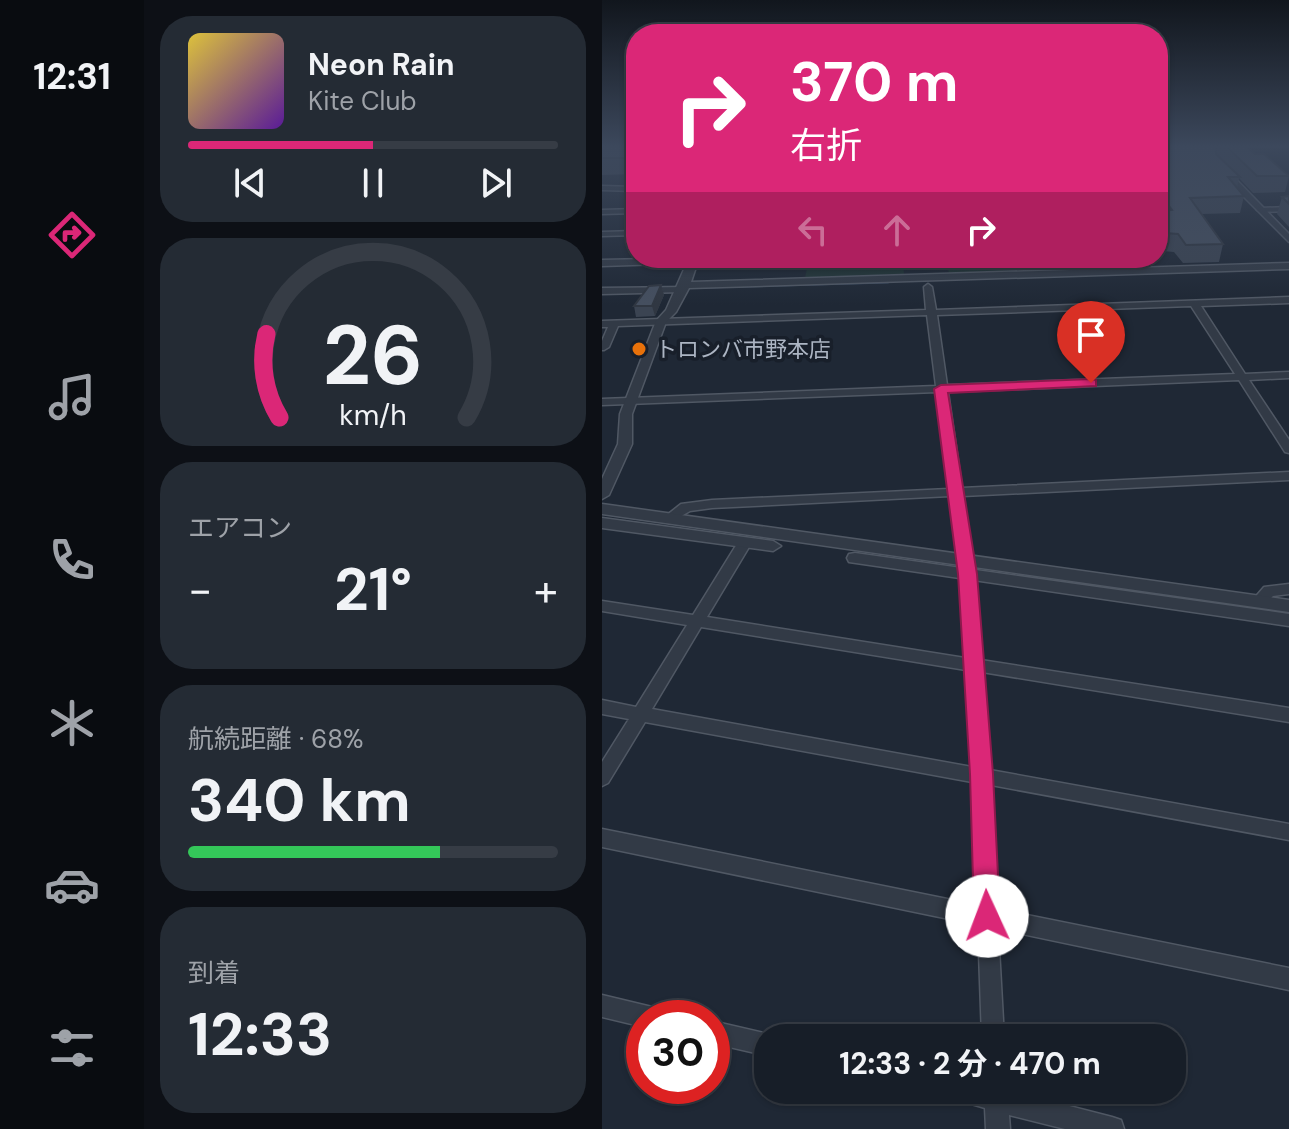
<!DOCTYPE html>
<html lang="ja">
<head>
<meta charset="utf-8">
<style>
  body { margin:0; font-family:"DM Sans","Noto Sans JP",sans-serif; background:#242b34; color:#f1f3f6; height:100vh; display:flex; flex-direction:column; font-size:30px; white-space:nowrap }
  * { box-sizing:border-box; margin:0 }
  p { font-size:26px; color:#9ea2a8 }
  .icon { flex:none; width:44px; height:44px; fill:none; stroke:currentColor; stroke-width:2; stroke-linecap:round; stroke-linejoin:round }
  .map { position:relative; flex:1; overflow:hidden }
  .sheet { display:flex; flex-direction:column; gap:16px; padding:16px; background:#0d1016; width:458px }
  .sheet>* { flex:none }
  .top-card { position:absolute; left:24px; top:24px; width:542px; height:244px; border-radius:32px; box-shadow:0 2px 6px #0004,0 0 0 2px #363c45; background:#db2777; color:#fff; overflow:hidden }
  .speed { position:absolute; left:24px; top:1000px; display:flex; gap:16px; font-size:40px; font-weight:700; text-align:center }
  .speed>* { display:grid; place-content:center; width:104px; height:104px; border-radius:50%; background:#171e28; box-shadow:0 2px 6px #0004,0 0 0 2px #363c45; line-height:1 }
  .speed .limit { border:12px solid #d22; background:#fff; color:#111 }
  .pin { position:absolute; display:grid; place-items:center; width:68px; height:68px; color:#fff; margin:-82px -34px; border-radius:50% 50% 50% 0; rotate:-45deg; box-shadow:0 0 8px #0007 }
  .pin .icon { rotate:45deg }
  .me { position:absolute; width:88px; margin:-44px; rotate:358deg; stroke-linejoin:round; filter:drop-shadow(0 0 6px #0008) }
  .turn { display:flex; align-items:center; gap:28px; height:168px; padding:0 32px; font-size:36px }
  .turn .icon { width:104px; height:104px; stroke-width:2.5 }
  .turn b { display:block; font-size:56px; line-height:68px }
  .lanes { display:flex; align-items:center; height:76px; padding:0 32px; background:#0003; justify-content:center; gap:40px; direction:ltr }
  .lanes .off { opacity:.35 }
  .big { font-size:60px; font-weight:700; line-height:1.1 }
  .sheet .card { flex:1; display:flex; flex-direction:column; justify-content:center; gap:12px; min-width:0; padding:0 28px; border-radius:32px; background:#242b34 }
  .sheet .dial { align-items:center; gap:0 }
  .dial svg { height:208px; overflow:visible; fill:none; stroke:#363c45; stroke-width:7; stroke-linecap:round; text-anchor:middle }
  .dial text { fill:#f1f3f6; stroke:none }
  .song { display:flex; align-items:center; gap:24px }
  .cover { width:96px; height:96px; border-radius:12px; background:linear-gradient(135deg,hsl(50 70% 55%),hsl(270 70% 35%)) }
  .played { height:8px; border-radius:4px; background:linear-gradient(90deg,#db2777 50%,#363c45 50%) }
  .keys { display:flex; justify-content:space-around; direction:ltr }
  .heat { display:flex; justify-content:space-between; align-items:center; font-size:44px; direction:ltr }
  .charge { height:12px; border-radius:6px; background:linear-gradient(90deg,#34c759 68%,#363c45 0) }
  .trip { position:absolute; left:152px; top:1024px; width:432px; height:80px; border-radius:32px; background:#171e28; box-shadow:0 2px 6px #0004,0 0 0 2px #363c45; font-weight:700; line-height:80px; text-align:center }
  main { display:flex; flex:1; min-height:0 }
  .tab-bar { display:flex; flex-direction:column; width:144px; justify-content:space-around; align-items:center; background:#090c10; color:#9ea2a8 }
  .tab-bar .icon { width:56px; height:56px }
  .tab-bar .on { color:#db2777 }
  .tab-bar b { font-size:36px; color:#f1f3f6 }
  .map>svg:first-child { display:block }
  .green { fill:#223537 }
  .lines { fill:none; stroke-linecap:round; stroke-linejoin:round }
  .stream { stroke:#33445c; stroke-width:3 }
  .minor-casing { stroke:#505864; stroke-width:3 }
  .tertiary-casing { stroke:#505864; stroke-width:3 }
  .minor { fill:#323a46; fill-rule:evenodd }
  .tertiary { fill:#323a46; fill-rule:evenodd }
  .wall { fill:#3b4452 }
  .shaded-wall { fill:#303742 }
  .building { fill:#454f5f; stroke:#303742; stroke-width:2 }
  .route { fill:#db2777; stroke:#8e194d; stroke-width:2 }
  .food-dot { fill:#e8710a; stroke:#181f2a; stroke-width:3 }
  .labels { text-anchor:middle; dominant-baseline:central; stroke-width:7; stroke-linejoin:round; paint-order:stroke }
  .far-poi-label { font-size:22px; fill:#acb5c3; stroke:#181f2a; text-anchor:start }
</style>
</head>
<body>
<main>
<nav class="tab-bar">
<b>12:31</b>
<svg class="icon on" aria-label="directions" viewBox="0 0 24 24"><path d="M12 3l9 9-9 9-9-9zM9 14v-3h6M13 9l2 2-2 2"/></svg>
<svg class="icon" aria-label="music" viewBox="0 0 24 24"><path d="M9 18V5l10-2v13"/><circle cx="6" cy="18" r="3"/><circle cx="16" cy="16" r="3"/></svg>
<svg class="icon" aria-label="phone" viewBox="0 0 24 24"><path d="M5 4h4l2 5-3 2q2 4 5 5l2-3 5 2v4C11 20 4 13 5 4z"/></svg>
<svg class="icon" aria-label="climate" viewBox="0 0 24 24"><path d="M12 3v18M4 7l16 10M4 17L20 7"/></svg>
<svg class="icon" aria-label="car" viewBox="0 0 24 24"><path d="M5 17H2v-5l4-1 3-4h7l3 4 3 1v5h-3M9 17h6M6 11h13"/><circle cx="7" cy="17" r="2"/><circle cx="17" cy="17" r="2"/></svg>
<svg class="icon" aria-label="filters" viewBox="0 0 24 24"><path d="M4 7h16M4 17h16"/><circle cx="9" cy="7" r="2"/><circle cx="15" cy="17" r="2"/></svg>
</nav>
<section class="sheet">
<div class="card">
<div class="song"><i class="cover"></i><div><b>Neon Rain</b><p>Kite Club</p></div></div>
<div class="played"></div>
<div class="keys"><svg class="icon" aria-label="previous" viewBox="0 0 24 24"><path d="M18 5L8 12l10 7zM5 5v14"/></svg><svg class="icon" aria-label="pause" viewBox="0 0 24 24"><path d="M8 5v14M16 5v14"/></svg><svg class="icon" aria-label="next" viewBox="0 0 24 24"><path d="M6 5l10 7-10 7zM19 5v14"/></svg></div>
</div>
<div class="card dial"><svg viewBox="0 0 100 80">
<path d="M14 69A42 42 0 1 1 86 69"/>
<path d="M14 69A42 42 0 0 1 9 37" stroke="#db2777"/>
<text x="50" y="56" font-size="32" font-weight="700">26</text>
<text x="50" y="72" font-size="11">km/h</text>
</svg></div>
<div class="card"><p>エアコン</p>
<div class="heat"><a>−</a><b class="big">21°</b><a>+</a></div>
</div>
<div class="card"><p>航続距離 · 68%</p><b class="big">340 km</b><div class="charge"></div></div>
<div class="card"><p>到着</p><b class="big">12:33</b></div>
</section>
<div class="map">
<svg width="687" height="1129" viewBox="0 0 687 1129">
  <rect width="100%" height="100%" fill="#1f2835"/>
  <g class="green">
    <polygon points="301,258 302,274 203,278 205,268 211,261"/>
    <polygon points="469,258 475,268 347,273 344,261"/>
    <polygon points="478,258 540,258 545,266 484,269"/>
  </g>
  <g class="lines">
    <polyline class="stream" points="103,287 286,282"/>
    <g class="minor-casing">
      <g id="minor">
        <polygon points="0,186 34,187 34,191 0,190"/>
        <polygon points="687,207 687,211 659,212 655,210 659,208"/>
        <polygon points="34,209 34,213 0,214 0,210"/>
        <polygon points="34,231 34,235 0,236 0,232"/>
        <polygon points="94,258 94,262 91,263 0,266 0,260"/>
        <path d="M326,284L330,287L334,310L687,297V303L599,306L643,374L687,372V378L647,380L687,440V453L683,452L637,380L346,392L360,488L687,472V480L361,496L372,574L379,660L687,708V722L380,672L388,770L687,824V840L389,785L395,909L687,968V990L396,929L402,1038H380L376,925L0,847V829L375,905L370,782L43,722L6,783L0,786V762L27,719L0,714V700L34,707L85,625L0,611V601L91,615L138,539L143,538L150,542L105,617L363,658L358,574L348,496L110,508L88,511L67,523L60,519L79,504L110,500L347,489L335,392L0,405V399L334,386L325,315L16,326L7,347L2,350H0V341L6,327H0V321L324,310L322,287ZM589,306L633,374L345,385L335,315ZM99,627L364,670L370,767L50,709Z"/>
        <polygon points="84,287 86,289 81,292 0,294 0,288"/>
        <polygon points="687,584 687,594 671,596 661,606 656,607 649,602 662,587"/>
        <polygon points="0,995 50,1007 58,1010 61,1018 42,1018 42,1027 0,1017"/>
        <polygon points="110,1021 166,1034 174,1038 166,1038 166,1056 110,1043"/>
        <polygon points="345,1090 405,1090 510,1117 519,1120 522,1129 463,1129 407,1115 408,1129 384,1129 383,1108 349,1098"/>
      </g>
    </g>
    <g class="tertiary-casing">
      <g id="tertiary">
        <polygon points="617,168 623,168 687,234 687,242 617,172"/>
        <polygon points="87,258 97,258 89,282 687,263 687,269 87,288 74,312 64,322 30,414 30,444 7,495 0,499 0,479 16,444 18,414 54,321 64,310"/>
        <polygon points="0,504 687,600 687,612 0,514"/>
        <polygon points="0,518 171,541 179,546 171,551 0,528"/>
        <polygon points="253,553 687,614 687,626 247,562 245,558 247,554"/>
      </g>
    </g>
    <use href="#minor" class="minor"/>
    <use href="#tertiary" class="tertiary"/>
  </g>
  <g class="wall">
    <polygon points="0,147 34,147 34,174 0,175"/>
    <polygon points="556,147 645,147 653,154 687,176 683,192 651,193 637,178 635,188 642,196 638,213 600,214 621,244 617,262 581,263 572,252 560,251 556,234 557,214 556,212"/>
    <polygon points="687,196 687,227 675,214 680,197"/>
    <polygon points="59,285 62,295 53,316 34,317 32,306"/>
  </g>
  <polygon class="shaded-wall" points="59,285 62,295 53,316 50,306"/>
  <g class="building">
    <rect x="0" y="147" width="34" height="11"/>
    <polygon points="556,147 614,147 614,154 638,177 626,177 642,196 588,198 621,244 584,245 576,234 563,233 558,211 570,210 556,192"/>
    <polygon points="625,147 645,147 653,154 662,154 687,176 655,176"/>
    <polygon points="687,196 687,204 680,197"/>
    <polygon points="59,285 50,306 32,306 47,286"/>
  </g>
  <linearGradient id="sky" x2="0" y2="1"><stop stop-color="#11161d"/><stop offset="0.48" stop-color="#3c485c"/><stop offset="1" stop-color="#3c485c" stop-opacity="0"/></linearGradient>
  <rect width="687" height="305" fill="url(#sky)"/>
  <polygon class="route" points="489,379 494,380 494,386 346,393 375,574 391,774 398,916 395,925 385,928 376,925 372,916 368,774 356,574 332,389 339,385"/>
  <circle class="food-dot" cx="37" cy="349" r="8"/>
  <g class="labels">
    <g class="far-poi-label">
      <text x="53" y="349">トロンバ市野本店</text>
    </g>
  </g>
</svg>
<div class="speed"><div class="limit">30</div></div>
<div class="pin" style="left:489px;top:383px;background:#d93025"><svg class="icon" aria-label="arrive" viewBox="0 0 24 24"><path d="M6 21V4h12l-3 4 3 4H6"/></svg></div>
<svg class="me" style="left:385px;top:916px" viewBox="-20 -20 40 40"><circle r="19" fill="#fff"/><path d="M0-13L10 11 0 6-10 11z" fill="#db2777"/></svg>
<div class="trip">12:33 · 2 分 · 470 m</div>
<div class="top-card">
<div class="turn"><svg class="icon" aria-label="right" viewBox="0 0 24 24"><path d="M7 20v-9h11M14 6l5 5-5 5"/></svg><div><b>370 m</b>右折</div></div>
<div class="lanes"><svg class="icon off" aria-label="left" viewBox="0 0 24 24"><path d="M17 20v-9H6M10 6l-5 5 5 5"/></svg><svg class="icon off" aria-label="ahead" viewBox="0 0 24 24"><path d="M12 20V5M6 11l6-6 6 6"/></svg><svg class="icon" aria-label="right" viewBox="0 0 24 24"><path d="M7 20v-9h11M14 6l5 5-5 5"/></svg></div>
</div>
</div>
</main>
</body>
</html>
